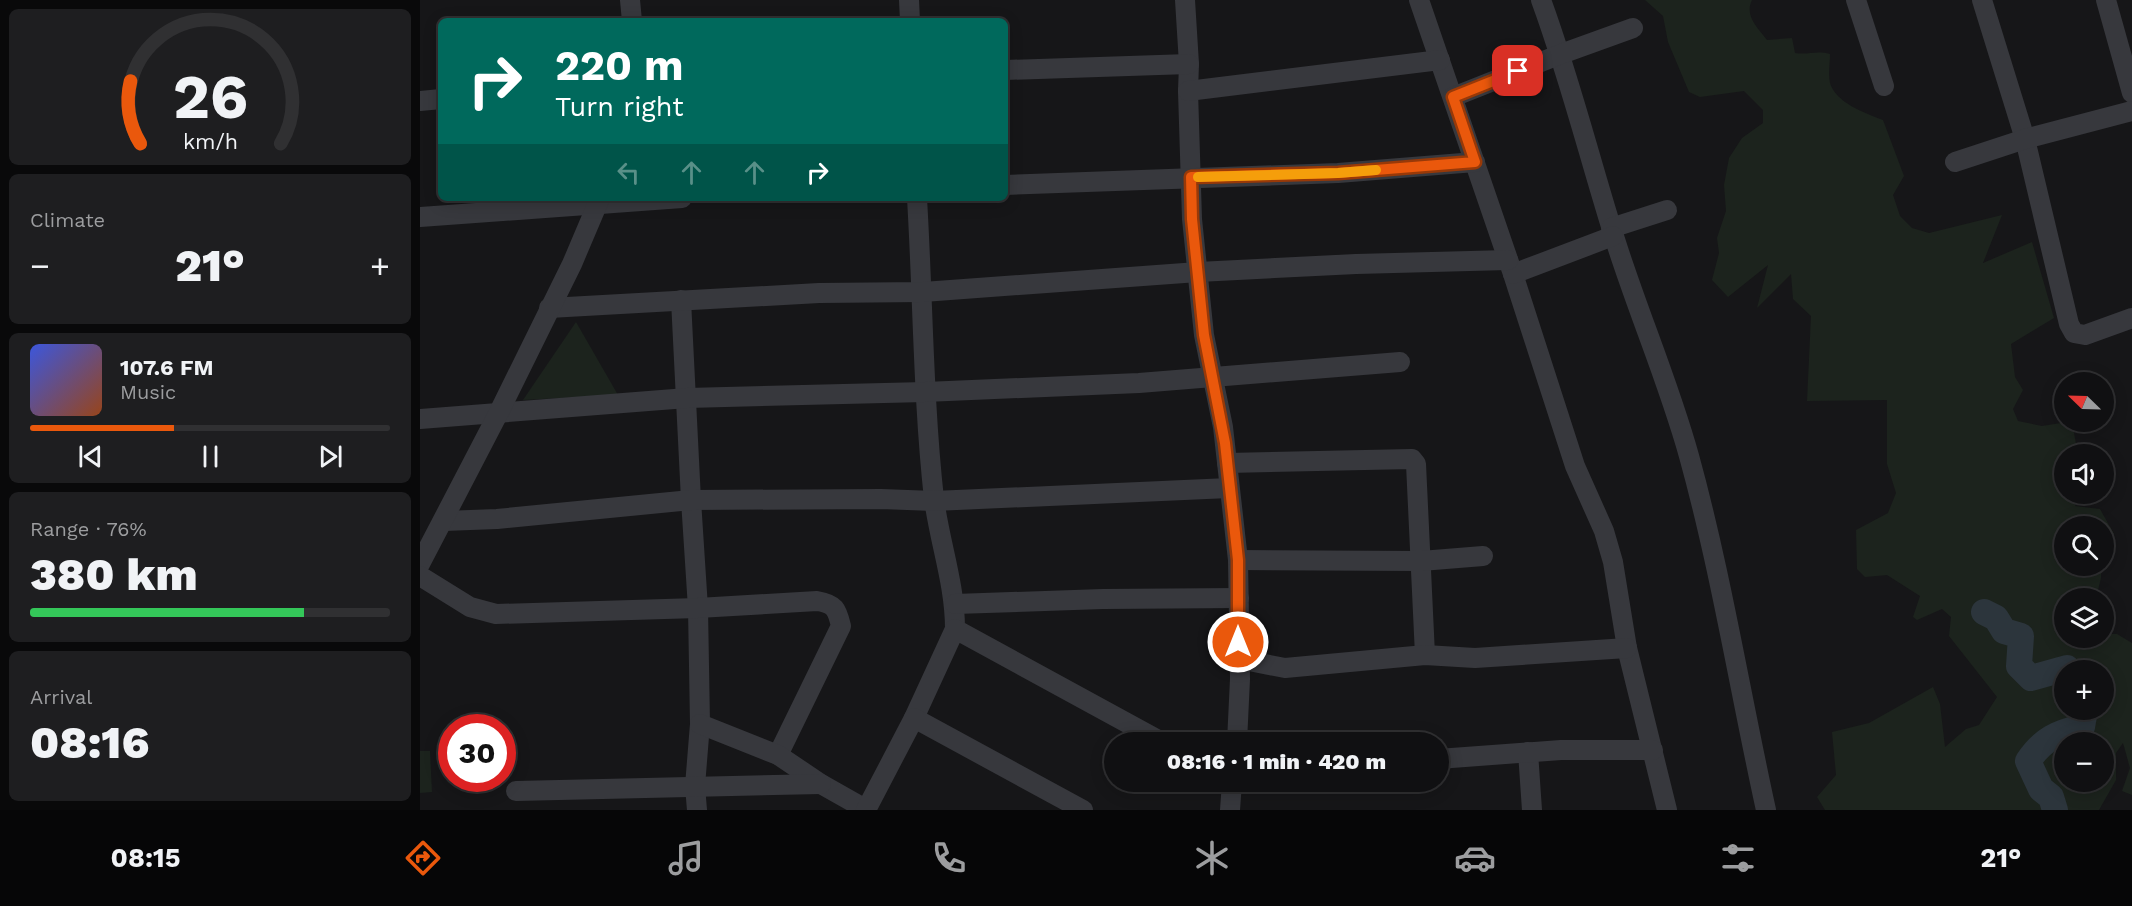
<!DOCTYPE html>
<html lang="en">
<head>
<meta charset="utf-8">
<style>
  body { margin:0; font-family:"Work Sans",sans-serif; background:#1e1e20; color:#f1f3f6; height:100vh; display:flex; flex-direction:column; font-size:22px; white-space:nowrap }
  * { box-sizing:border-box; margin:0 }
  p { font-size:20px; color:#9c9d9f }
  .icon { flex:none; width:33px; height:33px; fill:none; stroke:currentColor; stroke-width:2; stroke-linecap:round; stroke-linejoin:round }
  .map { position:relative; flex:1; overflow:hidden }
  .details { display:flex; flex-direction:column; gap:9px; padding:9px; background:#09090a; width:420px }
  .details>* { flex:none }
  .banner { position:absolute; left:18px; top:18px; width:570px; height:183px; border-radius:9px; box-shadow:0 3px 15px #0003,0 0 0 2px #303032; background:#00695c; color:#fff; overflow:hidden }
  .needle { width:39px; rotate:293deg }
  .tools { position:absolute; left:1634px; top:372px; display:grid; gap:12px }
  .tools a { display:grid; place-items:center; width:60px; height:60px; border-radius:50%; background:#101012; box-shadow:0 3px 15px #0003,0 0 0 2px #303032; font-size:30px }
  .speed { position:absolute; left:18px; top:714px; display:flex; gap:12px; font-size:30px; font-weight:700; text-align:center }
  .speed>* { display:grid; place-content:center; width:78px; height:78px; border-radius:50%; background:#101012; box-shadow:0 3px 15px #0003,0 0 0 2px #303032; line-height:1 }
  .speed .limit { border:9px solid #d22; background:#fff; color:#111 }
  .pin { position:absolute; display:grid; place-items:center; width:51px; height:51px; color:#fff; margin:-26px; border-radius:12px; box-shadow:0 3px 9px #0006 }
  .me { position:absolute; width:66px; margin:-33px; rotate:0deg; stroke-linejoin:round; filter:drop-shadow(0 0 4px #0008) }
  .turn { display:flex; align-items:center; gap:21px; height:126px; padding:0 18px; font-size:27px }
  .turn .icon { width:78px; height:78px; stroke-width:2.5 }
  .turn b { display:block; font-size:42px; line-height:51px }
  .lanes { display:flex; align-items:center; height:57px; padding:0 18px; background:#0003; justify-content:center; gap:30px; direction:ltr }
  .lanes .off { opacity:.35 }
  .big { font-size:45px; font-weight:800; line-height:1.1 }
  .details .card { flex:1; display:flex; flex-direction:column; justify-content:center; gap:9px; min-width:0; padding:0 21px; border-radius:9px; background:#1e1e20 }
  .details .dial { align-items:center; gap:0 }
  .dial svg { height:156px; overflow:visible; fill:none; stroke:#303032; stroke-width:7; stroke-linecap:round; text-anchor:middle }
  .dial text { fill:#f1f3f6; stroke:none }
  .song { display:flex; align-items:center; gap:18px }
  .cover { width:72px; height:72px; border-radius:9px; background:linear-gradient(135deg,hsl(230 70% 55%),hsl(20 70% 35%)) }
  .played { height:6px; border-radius:3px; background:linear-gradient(90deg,#ea580c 40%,#303032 40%) }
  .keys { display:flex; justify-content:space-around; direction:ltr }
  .heat { display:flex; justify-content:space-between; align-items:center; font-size:33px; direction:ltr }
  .charge { height:9px; border-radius:4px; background:linear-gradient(90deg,#34c759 76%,#303032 0) }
  .trip { position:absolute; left:684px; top:732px; width:345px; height:60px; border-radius:30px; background:#101012; box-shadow:0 3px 15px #0003,0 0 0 2px #303032; font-weight:800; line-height:60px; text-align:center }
  .tab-bar { display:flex; height:96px; justify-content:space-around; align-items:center; background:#060607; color:#9c9d9f }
  .tab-bar .icon { width:42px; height:42px }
  .tab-bar .on { color:#ea580c }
  .tab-bar b { font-size:27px; color:#f1f3f6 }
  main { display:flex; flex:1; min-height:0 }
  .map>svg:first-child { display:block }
  .green { fill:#1c231d; fill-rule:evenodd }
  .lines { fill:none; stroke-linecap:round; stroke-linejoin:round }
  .river { stroke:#2c353c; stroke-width:26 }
  .minor { stroke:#37383d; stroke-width:20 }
  .route-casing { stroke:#983908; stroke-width:15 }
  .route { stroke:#ea580c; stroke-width:10 }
  .slow { stroke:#f59e0b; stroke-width:10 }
</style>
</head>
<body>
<main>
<section class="details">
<div class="card dial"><svg viewBox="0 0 100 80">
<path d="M14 69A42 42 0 1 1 86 69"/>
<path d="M14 69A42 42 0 0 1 9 37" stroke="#ea580c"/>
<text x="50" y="56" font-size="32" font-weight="700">26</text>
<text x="50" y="72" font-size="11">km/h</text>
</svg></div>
<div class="card"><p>Climate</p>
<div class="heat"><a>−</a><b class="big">21°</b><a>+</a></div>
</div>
<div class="card">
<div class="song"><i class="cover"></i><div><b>107.6 FM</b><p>Music</p></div></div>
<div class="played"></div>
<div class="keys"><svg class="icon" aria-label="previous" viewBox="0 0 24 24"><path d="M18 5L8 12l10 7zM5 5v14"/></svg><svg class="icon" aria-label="pause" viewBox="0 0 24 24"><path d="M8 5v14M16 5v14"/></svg><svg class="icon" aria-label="next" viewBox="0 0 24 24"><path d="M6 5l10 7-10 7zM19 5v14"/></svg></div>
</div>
<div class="card"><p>Range · 76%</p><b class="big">380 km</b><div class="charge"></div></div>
<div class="card"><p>Arrival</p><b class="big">08:16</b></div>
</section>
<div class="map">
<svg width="1712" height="810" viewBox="0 0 1712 810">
  <rect width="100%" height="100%" fill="#161618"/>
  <g class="green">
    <path d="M1225,0H1332C1324,16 1338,28 1347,40L1372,38L1375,53C1389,55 1396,50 1410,54C1410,63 1408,74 1410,83C1416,103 1445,113 1463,120L1484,176L1473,195L1480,216L1492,228L1509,233L1582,215L1563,263L1612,242L1634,318L1591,344L1595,377L1603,390L1593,409L1598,421L1622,426L1647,422L1653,428L1658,454H1644V494H1660L1655,506L1680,509L1694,534L1683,540V526H1644V566H1681V578L1676,598H1644V638H1683V634H1697L1712,643V795L1702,791L1710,768L1703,743L1696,753V780L1679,810H1405L1397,797L1416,775L1412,732L1449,723L1513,687L1520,704L1525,747L1546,729L1559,725L1577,697L1529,636L1531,617L1522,609L1497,620L1493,617L1500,596L1467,575L1445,577L1437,569L1436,530L1468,513L1476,493L1467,464V400L1387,401L1391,316L1373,299L1371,274L1337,308L1348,265L1308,297L1292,280L1299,253L1297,238L1306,211L1304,185L1309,158L1322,138L1343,123V110L1324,91L1280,97L1269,92L1248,42L1243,16ZM1644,670H1683V710H1644ZM1644,742H1683V782H1644Z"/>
    <polygon points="156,322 198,395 103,400"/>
    <polygon points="0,751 10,751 12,792 0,793"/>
  </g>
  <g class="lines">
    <g class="river">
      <polyline points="1564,612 1576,618 1584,631 1601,636 1599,666 1611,678 1647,668 1648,670"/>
      <path d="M1635,810L1631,797L1621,789L1608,761C1623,739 1637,733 1662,727L1665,710"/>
    </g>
    <g class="minor">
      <polyline points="210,0 212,21"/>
      <polyline points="489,0 490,21"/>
      <polyline points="765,0 769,64 768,91 772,219 784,335 803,427 818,560 820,679 817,742"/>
      <polyline points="999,0 1093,274 1155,466 1184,531 1193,562 1207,648 1247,810"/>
      <path d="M1121,0C1149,76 1169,156 1193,233C1216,308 1248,380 1269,456C1301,572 1320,692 1346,810"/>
      <polyline points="1436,0 1464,86"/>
      <polyline points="1562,0 1605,139 1649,324 1654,333 1665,335 1712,318"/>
      <polyline points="1686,0 1712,93"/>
      <polyline points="585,70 769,64"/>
      <polyline points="768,91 1020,60"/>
      <polyline points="1033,97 1141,54 1213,28"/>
      <polyline points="0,101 21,99"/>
      <polyline points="1535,162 1605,139 1712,111"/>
      <polyline points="585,185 918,173 1055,162"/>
      <path d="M497,198C503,298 503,399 514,499C520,544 535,584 535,629"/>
      <polyline points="0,217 262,198"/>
      <polyline points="1191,228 1247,210"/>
      <polyline points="1093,274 1193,236"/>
      <polyline points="261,300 271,500 278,608 280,724 275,786 277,810"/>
      <polyline points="129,308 399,293 503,292 778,272 936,264 1088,260"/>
      <polyline points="0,419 267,398 505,392 719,383 980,362"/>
      <polyline points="807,463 992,459 996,464 1005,655"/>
      <polyline points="24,521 77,519 271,500 461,499 514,501 809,488"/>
      <polyline points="818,560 1001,561 1063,556"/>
      <polyline points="0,564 78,414 152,264 180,198"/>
      <path d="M0,576L50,607L76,614L278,608L397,601C415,604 417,609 421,626L358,755"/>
      <polyline points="535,604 683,599 819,598"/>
      <polyline points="819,659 865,668 1005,655 1055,658 1207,648"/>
      <polyline points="494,718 535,629 742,742"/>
      <polyline points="280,724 358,755 401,784 447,810"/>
      <polyline points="1108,752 1112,810"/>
      <polyline points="1018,759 1141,750 1233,750"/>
      <polyline points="96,791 401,784"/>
      <polyline points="446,810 494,718 663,810"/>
      <polyline points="810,810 812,782"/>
    </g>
  </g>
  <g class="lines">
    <g class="route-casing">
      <polyline id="route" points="818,642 818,560 805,443 784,335 772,219 771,177 918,173 1055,162 1033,97 1098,71"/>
    </g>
    <use href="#route" class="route"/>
    <polyline class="slow" points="778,177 918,173 956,170"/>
  </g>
</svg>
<div class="tools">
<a><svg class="needle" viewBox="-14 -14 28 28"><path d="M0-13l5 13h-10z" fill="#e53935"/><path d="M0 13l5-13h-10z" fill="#9c9d9f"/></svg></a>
<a><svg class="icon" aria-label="sound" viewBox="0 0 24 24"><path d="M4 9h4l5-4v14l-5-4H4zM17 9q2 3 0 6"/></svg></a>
<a><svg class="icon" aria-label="search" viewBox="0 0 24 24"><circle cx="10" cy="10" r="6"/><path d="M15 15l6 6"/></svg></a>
<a><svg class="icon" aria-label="layers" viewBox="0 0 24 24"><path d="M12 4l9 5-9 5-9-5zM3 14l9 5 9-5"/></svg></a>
<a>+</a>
<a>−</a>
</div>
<div class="speed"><div class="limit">30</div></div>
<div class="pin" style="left:1098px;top:71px;background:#d93025"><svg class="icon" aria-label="arrive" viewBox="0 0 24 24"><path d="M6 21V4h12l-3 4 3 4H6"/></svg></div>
<svg class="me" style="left:818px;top:642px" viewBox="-20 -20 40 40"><circle r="17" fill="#ea580c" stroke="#fff" stroke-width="3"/><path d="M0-11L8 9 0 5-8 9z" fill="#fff"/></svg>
<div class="trip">08:16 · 1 min · 420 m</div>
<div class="banner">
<div class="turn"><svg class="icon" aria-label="right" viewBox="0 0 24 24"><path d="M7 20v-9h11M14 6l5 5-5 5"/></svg><div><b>220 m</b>Turn right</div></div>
<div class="lanes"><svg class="icon off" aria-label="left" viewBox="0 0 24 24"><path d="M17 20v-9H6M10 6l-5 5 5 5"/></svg><svg class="icon off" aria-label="ahead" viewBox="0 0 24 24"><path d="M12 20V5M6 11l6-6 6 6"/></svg><svg class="icon off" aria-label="ahead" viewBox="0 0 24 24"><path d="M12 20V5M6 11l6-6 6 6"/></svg><svg class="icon" aria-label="right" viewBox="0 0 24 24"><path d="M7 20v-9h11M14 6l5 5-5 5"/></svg></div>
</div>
</div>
</main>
<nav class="tab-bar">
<b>08:15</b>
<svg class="icon on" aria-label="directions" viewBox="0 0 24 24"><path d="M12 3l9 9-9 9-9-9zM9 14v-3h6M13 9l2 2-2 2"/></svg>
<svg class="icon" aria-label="music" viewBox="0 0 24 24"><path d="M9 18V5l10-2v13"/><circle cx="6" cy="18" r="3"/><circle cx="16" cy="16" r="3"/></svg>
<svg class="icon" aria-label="phone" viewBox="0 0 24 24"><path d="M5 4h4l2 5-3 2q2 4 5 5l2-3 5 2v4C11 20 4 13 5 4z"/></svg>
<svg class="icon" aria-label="climate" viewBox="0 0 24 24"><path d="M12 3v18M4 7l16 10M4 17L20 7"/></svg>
<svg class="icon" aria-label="car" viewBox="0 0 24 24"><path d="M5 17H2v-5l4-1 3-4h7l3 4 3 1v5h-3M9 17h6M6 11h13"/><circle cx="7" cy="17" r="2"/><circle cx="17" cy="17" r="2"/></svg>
<svg class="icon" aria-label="filters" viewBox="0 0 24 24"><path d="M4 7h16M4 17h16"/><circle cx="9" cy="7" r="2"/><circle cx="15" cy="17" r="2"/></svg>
<b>21°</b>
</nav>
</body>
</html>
